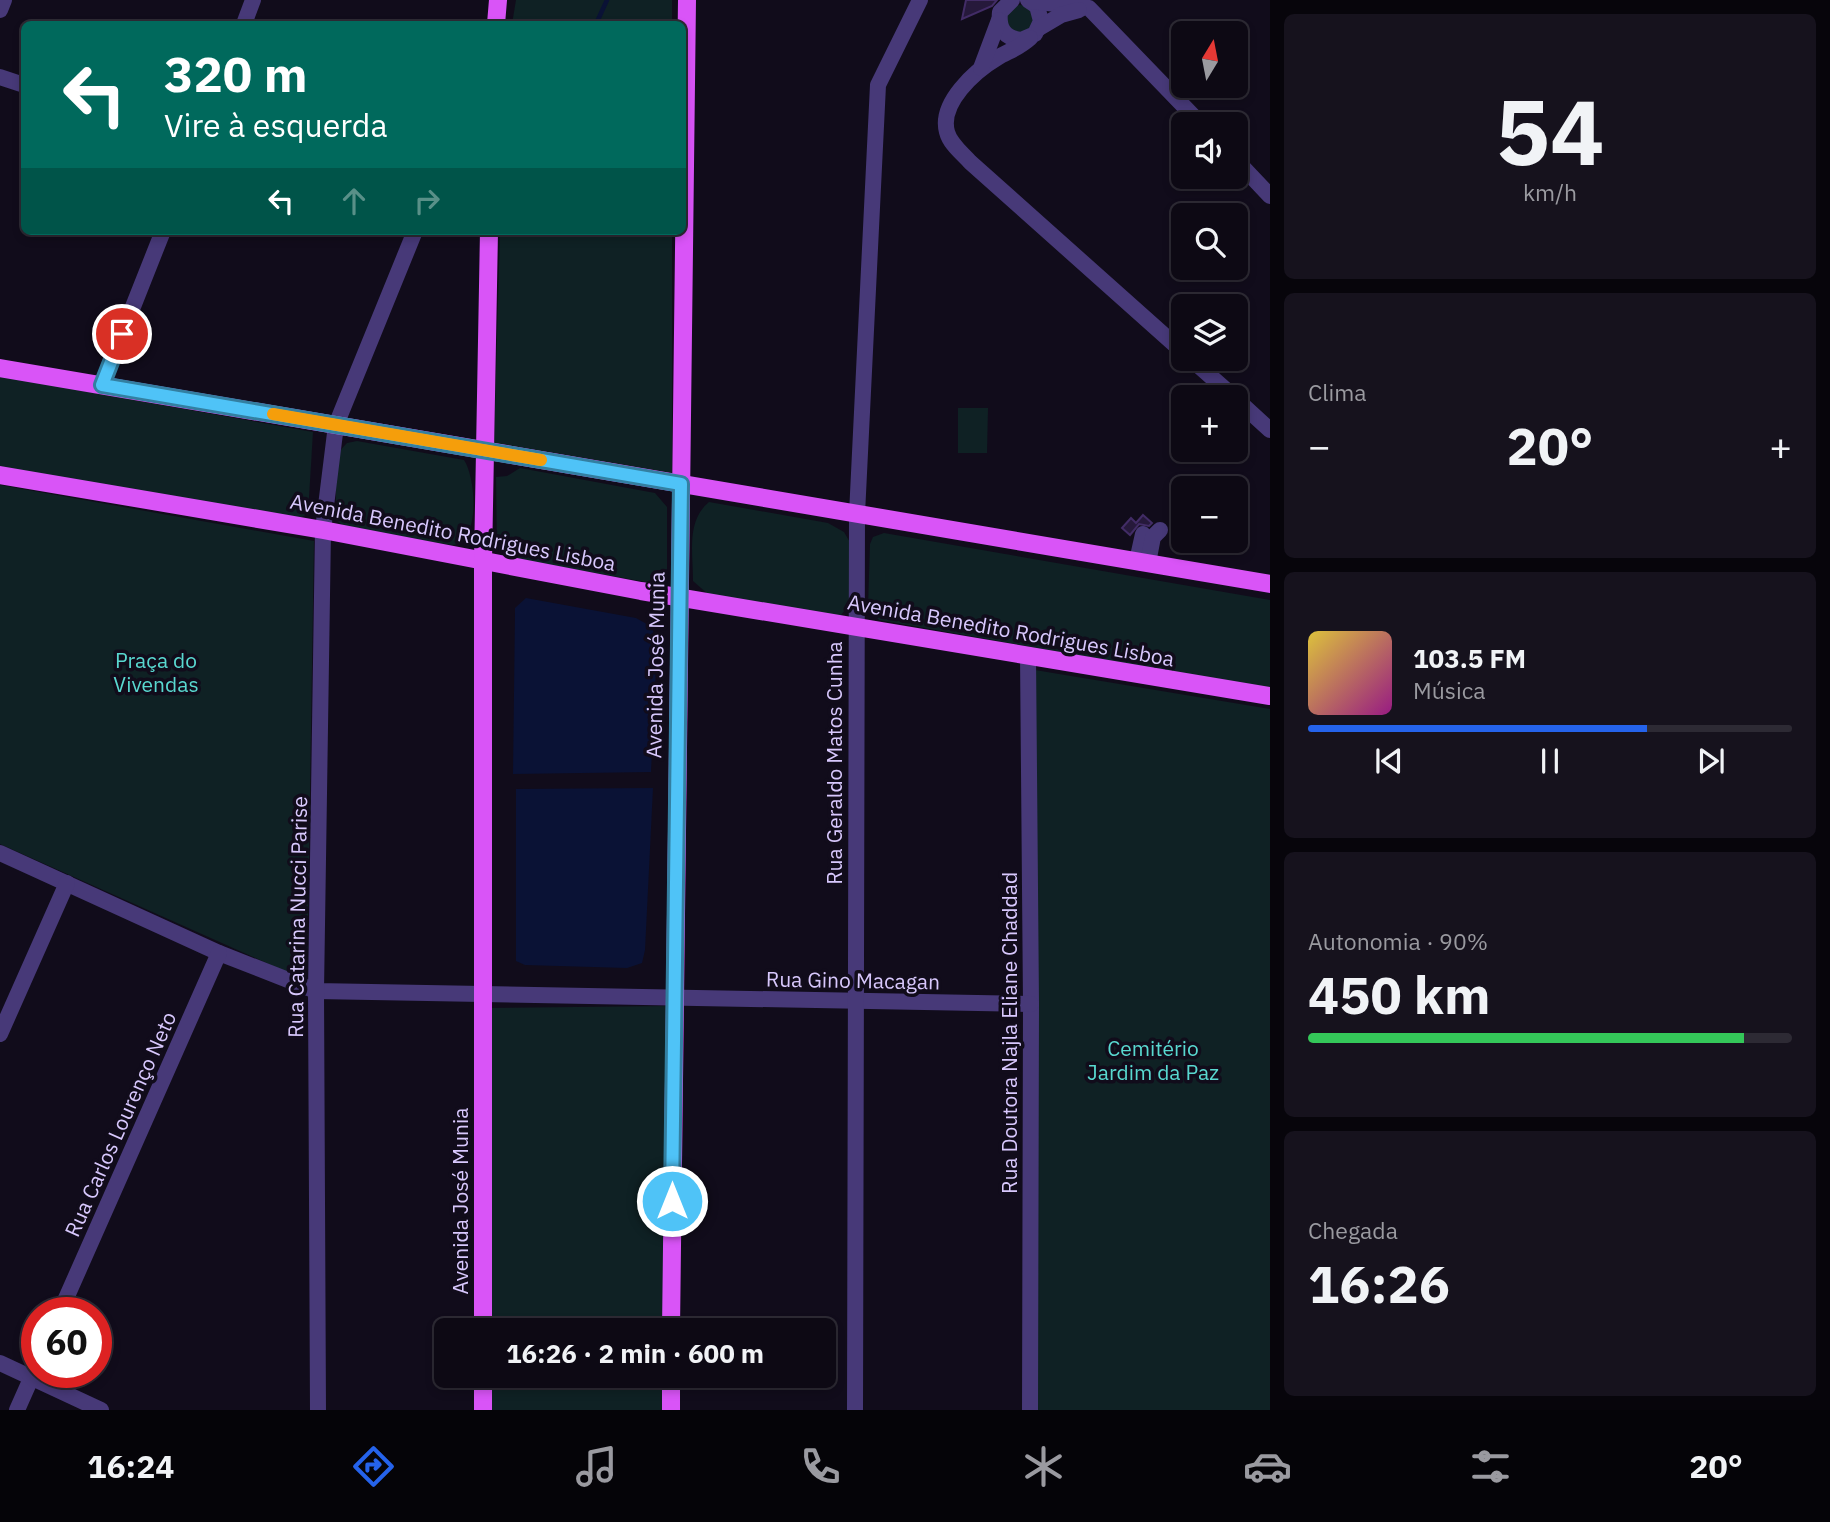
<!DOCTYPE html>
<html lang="pt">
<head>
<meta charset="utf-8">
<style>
  body { margin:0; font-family:"IBM Plex Sans",sans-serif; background:#16121d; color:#f1f3f6; height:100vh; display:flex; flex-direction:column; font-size:26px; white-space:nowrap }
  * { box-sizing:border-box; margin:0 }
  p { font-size:23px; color:#9a9aa0 }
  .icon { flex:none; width:38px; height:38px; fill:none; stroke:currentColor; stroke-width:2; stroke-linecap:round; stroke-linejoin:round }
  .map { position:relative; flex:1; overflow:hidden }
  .sheet { display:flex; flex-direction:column; gap:14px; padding:14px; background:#07050b; width:560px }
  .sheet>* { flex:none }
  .guide { position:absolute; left:21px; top:21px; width:665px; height:214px; border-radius:10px; box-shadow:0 4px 10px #0003,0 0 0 2px #2d2a34; background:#00695c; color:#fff; overflow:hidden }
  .needle { width:46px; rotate:10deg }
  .controls { position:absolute; left:1171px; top:21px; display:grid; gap:14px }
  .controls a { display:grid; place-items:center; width:77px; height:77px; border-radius:10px; background:#0d0914; box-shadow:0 4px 10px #0003,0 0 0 2px #2d2a34; font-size:35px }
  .speed { position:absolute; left:21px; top:1297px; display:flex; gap:14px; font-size:35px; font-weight:700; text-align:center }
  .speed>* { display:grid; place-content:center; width:91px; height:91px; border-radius:50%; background:#0d0914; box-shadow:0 4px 10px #0003,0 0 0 2px #2d2a34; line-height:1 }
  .speed .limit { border:10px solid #d22; background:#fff; color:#111 }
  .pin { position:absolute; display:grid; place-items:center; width:60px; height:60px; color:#fff; margin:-30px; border:4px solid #fff; border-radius:50%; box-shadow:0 2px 7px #0007 }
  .me { position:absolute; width:77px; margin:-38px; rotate:0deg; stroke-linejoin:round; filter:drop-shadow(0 0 5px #0008) }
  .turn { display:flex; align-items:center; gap:24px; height:147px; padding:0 28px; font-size:32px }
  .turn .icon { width:91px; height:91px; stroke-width:2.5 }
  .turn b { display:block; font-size:49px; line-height:60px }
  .lanes { display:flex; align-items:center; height:66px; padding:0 28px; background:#0003; justify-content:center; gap:35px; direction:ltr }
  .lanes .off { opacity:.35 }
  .big { font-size:52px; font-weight:700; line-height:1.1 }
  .sheet .card { flex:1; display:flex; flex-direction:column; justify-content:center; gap:10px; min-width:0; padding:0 24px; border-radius:10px; background:#16121d }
  .sheet .dial { align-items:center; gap:0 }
  .dial b { font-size:91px; line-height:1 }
  .song { display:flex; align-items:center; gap:21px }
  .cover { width:84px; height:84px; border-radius:10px; background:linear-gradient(135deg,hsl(50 70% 55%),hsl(310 70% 35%)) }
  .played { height:7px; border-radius:4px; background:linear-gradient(90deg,#2563eb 70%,#2d2a34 70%) }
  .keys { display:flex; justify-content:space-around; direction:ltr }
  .heat { display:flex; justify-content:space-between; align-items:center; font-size:38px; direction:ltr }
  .charge { height:10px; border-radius:5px; background:linear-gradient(90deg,#34c759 90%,#2d2a34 0) }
  .trip { position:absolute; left:434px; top:1318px; width:402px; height:70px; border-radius:10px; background:#0d0914; box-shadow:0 4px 10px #0003,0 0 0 2px #2d2a34; font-weight:700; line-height:70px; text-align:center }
  .tabs { display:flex; height:112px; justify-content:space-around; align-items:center; background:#050408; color:#9a9aa0 }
  .tabs .icon { width:49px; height:49px }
  .tabs .active { color:#2563eb }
  .tabs b { font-size:32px; color:#f1f3f6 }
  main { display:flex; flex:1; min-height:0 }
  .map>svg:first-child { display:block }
  .green { fill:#0f2124 }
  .water { fill:#0a1235 }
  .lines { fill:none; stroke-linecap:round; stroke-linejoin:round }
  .stream { stroke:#0a1235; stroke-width:4.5 }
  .building { fill:#26193b; stroke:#422c66; stroke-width:2 }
  .street { stroke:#473978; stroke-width:16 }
  .primary { stroke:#d954f7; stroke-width:18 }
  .route-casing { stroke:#337fa1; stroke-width:18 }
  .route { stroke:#4fc3f7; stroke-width:12 }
  .slow { stroke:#f59e0b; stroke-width:12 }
  .labels { text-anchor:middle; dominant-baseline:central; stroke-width:7; stroke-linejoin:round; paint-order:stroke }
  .street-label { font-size:21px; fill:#d8c8fd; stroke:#110c1b }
  .park-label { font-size:21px; fill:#59d8d0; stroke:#110c1b }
</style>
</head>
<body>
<main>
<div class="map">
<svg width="1270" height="1410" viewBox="0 0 1270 1410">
  <rect width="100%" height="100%" fill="#110c1b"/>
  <g class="green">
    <polygon points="516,0 672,0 672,24 512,24"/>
    <circle cx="1020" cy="19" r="14"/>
    <polygon points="500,231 672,231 672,475 494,444"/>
    <polygon points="0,376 313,432 308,514 293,521 0,469"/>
    <polygon points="958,408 988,408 987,453 958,453"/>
    <path d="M357,441L464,460C476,478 481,543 452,545L347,529L336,520V455L347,443Z"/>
    <polygon points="520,468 655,493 667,507 667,569 663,576 646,582 510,558 497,549 496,477 507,476"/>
    <polygon points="0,485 314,541 307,981 0,844"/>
    <path d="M709,502L828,523L844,532L851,544L850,604L841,615L832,617L709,595L693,581C693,553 686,521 709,502Z"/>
    <polygon points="884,533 1270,600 1270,689 879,620 868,607 870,544 873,537"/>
    <polygon points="1035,670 1270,709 1270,1410 1037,1410"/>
    <polygon points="667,1006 665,1330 490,1330 489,1008"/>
    <polygon points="491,1376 665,1376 664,1410 491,1410"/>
  </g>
  <g class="water">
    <polygon points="526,598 636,618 652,627 657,646 651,772 513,774 515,613 515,608"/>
    <polygon points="653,788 645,950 642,963 627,968 525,965 516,961 516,789"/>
  </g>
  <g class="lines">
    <polyline class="stream" points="596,24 607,0"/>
  </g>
  <g class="building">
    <polygon points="966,0 997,0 992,6 962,19"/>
    <polygon points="1143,515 1152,523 1149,526 1139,524 1130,535 1122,528 1131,518 1136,523"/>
  </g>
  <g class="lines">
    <g class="street">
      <path d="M1012,0L1000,12C998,29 1005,38 1021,40L1035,34L1041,21L1037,6L1028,0"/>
      <polyline points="1031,1 1089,8 1201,124"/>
      <polyline points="0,10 4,0"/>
      <polyline points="244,24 253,0"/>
      <polyline points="1039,28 1061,15 1079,10"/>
      <path d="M1030,38C1019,48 1009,51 997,58C975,71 939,103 947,132C950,144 962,153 970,162L1183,352"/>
      <polyline points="981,68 999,20"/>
      <polyline points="0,77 24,85"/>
      <polyline points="1236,160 1270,196"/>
      <polyline points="1191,359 1234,397"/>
      <polyline points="102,385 163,231"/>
      <polyline points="1236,399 1270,430"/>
      <polyline points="1137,561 1143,534"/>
      <polyline points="1148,563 1153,537 1160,530"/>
      <polyline points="1028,655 1031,1004 1030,1410"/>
      <polyline points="0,853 219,953 316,991 1031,1004"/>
      <polyline points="0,1034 67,883"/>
      <polyline points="60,1312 219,953"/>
      <polyline points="0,1363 101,1410"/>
      <polyline points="17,1410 37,1365"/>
      <polyline points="318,1410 316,991 323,530 336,425 415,231"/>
      <polyline points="855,1410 857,514 878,85 920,0"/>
    </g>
    <g class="primary">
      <polyline points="496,24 498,0"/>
      <polyline points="0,368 1270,584"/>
      <polyline points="0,475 323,530 641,591 1270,696"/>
      <polyline points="483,1330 483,561 489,231"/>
      <polyline points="671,1330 687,0"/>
      <polyline points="483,1376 483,1410"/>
      <polyline points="671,1410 671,1376"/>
    </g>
  </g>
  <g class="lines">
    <g class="route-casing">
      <polyline id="route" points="122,334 102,385 681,484 672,1201"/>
    </g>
    <use href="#route" class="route"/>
    <polyline class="slow" points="273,414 541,460"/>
  </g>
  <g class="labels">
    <g class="street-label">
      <text transform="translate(453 532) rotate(11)">Avenida Benedito Rodrigues Lisboa</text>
      <text transform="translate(1011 630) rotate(10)">Avenida Benedito Rodrigues Lisboa</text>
      <text transform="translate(655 665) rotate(-89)">Avenida José Munia</text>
      <text transform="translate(834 763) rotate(-90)">Rua Geraldo Matos Cunha</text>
      <text transform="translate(297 917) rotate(-89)">Rua Catarina Nucci Parise</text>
      <text transform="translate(853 980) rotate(1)">Rua Gino Macagan</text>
      <text transform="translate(1009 1033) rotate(-90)">Rua Doutora Najla Eliane Chaddad</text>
      <text transform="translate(120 1124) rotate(-66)">Rua Carlos Lourenço Neto</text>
      <text transform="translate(460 1201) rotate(-90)">Avenida José Munia</text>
    </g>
    <g class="park-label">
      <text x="156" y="660">Praça do<tspan x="156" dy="24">Vivendas</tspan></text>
      <text x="1153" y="1048">Cemitério<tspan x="1153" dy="24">Jardim da Paz</tspan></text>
    </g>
  </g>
</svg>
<div class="controls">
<a><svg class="needle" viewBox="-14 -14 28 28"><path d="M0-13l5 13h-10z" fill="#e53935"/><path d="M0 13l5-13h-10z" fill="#9a9aa0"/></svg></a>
<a><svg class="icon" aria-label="sound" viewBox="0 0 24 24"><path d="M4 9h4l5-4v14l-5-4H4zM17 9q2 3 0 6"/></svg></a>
<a><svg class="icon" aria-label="search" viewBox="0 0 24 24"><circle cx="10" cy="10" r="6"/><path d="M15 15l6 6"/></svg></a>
<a><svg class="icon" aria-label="layers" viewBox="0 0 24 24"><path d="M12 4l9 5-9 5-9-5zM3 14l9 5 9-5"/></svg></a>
<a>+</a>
<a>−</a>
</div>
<div class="speed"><div class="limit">60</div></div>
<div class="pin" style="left:122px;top:334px;background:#d93025"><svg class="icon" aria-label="arrive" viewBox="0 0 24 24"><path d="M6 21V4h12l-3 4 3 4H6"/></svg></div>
<svg class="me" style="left:672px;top:1201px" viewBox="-20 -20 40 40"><circle r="17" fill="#4fc3f7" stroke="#fff" stroke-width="3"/><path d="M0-11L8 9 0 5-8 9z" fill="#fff"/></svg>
<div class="trip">16:26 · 2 min · 600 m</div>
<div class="guide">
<div class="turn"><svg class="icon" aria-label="left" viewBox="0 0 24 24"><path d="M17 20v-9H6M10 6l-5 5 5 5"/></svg><div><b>320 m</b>Vire à esquerda</div></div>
<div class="lanes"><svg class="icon" aria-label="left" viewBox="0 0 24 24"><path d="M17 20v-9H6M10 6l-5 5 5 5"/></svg><svg class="icon off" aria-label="ahead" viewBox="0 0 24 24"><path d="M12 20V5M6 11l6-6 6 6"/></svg><svg class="icon off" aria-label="right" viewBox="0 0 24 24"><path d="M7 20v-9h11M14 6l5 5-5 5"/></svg></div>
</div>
</div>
<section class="sheet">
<div class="card dial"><b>54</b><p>km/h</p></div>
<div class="card"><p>Clima</p>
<div class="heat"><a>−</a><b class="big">20°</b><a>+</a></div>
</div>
<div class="card">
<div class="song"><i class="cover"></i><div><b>103.5 FM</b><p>Música</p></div></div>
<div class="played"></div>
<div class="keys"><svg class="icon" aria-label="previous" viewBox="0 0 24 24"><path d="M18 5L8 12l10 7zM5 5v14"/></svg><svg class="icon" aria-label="pause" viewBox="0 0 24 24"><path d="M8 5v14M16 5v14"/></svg><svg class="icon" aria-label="next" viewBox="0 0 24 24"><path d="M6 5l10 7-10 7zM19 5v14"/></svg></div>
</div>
<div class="card"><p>Autonomia · 90%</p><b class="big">450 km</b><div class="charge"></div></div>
<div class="card"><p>Chegada</p><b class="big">16:26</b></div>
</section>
</main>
<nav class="tabs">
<b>16:24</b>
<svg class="icon active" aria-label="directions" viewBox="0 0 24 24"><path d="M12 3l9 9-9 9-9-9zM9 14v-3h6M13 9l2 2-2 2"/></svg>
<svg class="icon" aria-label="music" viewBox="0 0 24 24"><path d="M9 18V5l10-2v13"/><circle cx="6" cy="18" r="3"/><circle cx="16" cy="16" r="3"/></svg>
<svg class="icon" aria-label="phone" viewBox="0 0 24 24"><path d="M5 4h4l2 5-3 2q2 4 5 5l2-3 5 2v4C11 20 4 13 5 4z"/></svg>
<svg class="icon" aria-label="climate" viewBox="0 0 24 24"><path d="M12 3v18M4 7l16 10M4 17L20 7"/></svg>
<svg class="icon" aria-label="car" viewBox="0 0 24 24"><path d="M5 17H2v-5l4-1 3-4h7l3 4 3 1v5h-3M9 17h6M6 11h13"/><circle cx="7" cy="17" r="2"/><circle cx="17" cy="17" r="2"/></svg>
<svg class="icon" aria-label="filters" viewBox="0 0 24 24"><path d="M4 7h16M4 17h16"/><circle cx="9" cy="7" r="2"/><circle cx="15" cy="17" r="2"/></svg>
<b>20°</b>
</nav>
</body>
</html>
